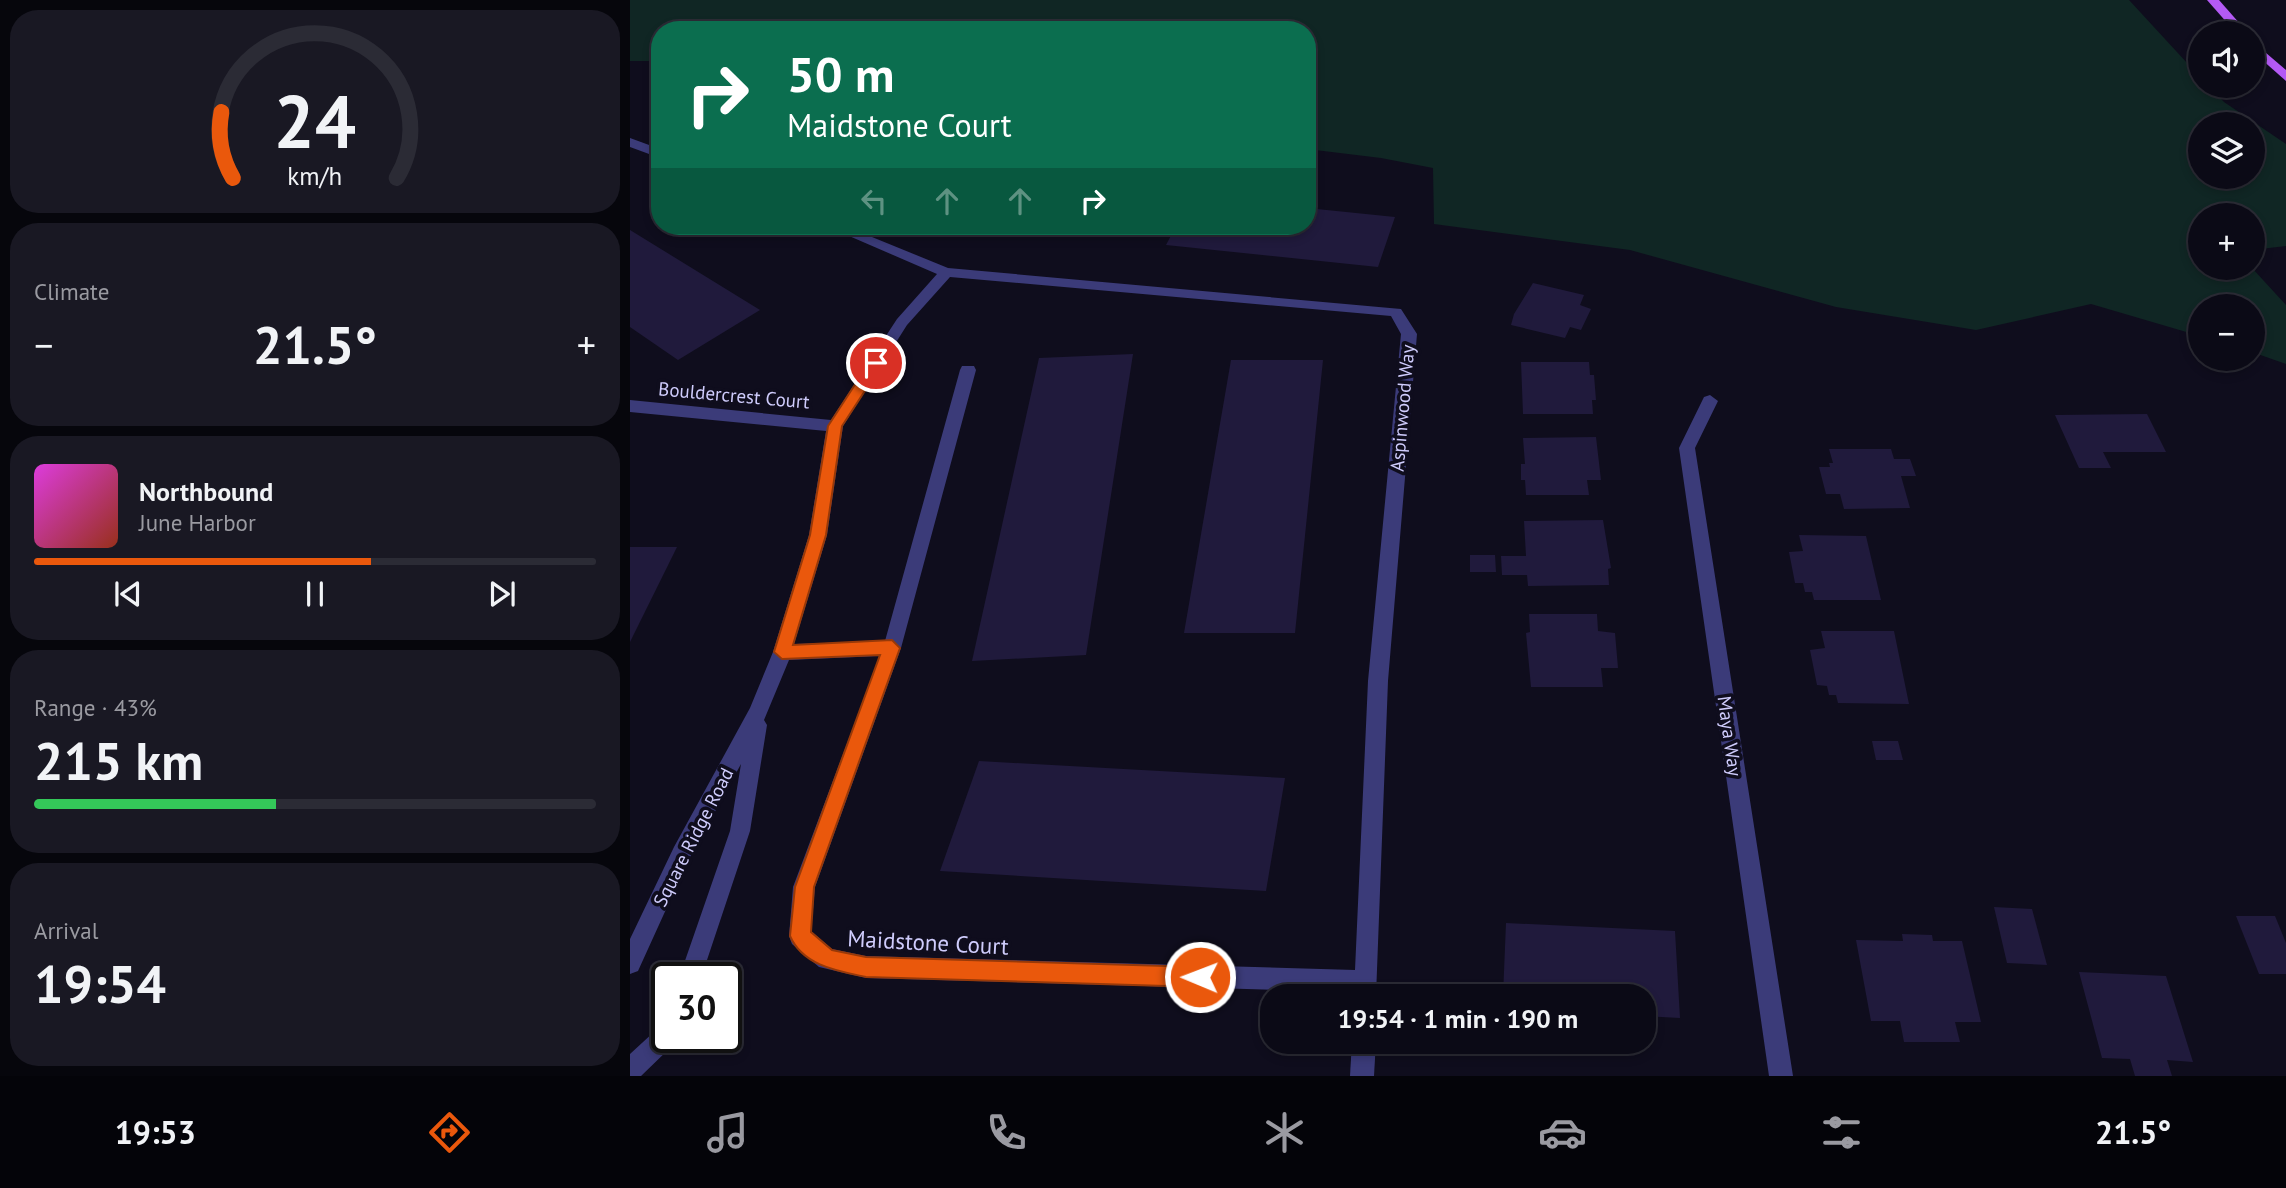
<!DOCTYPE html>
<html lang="en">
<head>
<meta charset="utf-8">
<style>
  body { margin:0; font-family:"PT Sans",sans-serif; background:#191823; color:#f1f3f6; height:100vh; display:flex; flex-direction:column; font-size:26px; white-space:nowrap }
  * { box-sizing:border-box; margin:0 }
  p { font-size:23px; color:#9a9aa1 }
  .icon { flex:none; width:38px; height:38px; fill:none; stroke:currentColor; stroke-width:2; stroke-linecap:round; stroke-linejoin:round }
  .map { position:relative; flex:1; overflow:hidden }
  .panel { display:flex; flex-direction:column; gap:10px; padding:10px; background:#06060c; width:630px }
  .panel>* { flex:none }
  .hud { position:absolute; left:21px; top:21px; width:665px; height:214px; border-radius:28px; box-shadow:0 4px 10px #0003,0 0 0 2px #2b2b35; background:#0b6e4f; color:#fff; overflow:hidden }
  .controls { position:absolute; left:1558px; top:21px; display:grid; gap:14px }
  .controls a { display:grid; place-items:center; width:77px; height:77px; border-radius:50%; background:#0b0a16; box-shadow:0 4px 10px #0003,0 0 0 2px #2b2b35; font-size:35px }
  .speed { position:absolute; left:21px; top:962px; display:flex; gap:14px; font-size:35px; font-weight:700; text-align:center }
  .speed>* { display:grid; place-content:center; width:91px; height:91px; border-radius:50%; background:#0b0a16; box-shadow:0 4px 10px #0003,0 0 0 2px #2b2b35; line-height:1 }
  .speed .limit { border:4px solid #111; border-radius:10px; background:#fff; color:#111 }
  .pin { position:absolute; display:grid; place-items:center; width:60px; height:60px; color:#fff; margin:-30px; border:4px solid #fff; border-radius:50%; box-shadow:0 2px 7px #0007 }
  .me { position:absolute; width:77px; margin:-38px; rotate:271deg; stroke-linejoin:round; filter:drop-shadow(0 0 5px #0008) }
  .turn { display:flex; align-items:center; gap:24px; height:147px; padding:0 21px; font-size:32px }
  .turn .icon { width:91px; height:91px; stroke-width:2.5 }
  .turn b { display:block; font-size:49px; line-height:60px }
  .lanes { display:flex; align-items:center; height:66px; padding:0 21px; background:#0003; justify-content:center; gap:35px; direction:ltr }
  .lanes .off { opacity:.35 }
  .big { font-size:52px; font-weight:700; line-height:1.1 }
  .panel .widget { flex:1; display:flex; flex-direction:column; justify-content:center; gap:10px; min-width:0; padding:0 24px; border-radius:28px; background:#191823 }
  .panel .dial { align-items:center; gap:0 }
  .dial svg { height:182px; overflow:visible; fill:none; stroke:#2b2b35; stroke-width:7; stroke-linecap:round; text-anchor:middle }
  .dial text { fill:#f1f3f6; stroke:none }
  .song { display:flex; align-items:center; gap:21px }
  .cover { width:84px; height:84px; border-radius:10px; background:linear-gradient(135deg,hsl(300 70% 55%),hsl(10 70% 35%)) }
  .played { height:7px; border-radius:4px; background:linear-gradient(90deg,#ea580c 60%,#2b2b35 60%) }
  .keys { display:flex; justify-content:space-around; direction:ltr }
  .heat { display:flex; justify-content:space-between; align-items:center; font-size:38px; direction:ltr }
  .charge { height:10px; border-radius:5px; background:linear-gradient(90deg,#34c759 43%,#2b2b35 0) }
  .trip { position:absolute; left:630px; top:984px; width:396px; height:70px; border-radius:28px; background:#0b0a16; box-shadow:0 4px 10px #0003,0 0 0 2px #2b2b35; font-weight:700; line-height:70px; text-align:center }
  .tabs { display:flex; height:112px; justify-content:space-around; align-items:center; background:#040409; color:#9a9aa1 }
  .tabs .icon { width:49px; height:49px }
  .tabs .selected { color:#ea580c }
  .tabs b { font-size:32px; color:#f1f3f6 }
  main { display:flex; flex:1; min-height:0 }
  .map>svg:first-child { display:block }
  .green { fill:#102624; fill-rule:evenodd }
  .building { fill:#201a3c }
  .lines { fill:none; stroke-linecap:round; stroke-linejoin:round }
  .minor { fill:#3b3b79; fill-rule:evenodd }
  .major { fill:#b45af5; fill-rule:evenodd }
  .route { fill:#ea580c; stroke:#983908; stroke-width:2 }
  .labels { text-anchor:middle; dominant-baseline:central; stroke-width:7; stroke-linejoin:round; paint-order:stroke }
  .street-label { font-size:19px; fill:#cfccfc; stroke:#0f0d1d }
  .near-street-label { font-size:23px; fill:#cfccfc; stroke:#0f0d1d }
</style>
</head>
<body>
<main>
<section class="panel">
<div class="widget dial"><svg viewBox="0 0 100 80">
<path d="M14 69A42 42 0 1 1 86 69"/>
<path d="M14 69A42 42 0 0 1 9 40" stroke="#ea580c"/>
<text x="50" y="56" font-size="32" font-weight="700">24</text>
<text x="50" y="72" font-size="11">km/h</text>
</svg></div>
<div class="widget"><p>Climate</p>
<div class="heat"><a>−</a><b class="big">21.5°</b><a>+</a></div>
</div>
<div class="widget">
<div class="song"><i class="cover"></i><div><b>Northbound</b><p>June Harbor</p></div></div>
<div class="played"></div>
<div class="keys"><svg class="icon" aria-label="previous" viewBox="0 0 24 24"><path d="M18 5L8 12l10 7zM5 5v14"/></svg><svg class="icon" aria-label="pause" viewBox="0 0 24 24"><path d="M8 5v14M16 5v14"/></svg><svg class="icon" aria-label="next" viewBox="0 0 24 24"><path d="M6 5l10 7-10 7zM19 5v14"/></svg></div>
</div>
<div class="widget"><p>Range · 43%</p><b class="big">215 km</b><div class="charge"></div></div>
<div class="widget"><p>Arrival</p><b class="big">19:54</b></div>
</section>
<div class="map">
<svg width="1656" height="1076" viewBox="0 0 1656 1076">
  <rect width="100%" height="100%" fill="#0f0d1d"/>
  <path class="green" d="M0,0H1499L1570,77V86H1578L1594,102L1656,144V246L1622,250V215H1570V268H1622L1656,305V364L1622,352V306H1570V336L1461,304L1346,330L1206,307L1000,250L804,224L803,168L751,158L677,149V30H30V61H0ZM1570,124H1622V177H1570Z"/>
  <g class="building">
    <polygon points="677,208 765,217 748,267 536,245 546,226 677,226"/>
    <polygon points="421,226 476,226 466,237"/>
    <polygon points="0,230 130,310 48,360 0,327"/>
    <polygon points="903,283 954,295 950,305 961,309 951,330 940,327 935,338 881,325 884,314"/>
    <polygon points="503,354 456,655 342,661 409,358"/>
    <polygon points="601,360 693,360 665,633 554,633"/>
    <polygon points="891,362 959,362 960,375 964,375 966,400 962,400 963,414 893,414"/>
    <polygon points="1517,414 1536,452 1473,452 1481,468 1449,468 1425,415"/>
    <polygon points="966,437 971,480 957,480 959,495 896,495 895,480 891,480 891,464 895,464 893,438"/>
    <polygon points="1199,449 1261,449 1264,459 1280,459 1286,476 1271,476 1280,508 1214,509 1210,494 1196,494 1189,467 1200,467 1199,463 1203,463"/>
    <polygon points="973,520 981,568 978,569 979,585 898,586 897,575 872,575 871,556 896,556 894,521"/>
    <polygon points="1169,535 1236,536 1251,600 1184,600 1182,592 1175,592 1173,583 1165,583 1159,552 1173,551"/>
    <polygon points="0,547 47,547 0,642"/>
    <polygon points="840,555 865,555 866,572 840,572"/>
    <polygon points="899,614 967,614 968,631 985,633 988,668 971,668 973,687 901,687 896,633 900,632"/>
    <polygon points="1191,631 1264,631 1279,704 1208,703 1206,695 1199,695 1197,686 1187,685 1180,650 1195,648"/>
    <polygon points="1242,741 1268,741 1273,760 1246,760"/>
    <polygon points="349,761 655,778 636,891 310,871"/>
    <polygon points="1364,907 1402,909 1417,965 1377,963"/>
    <polygon points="1606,916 1645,916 1656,943 1656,974 1629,974"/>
    <polygon points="876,923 1045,931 1050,1018 1013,1016 1013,996 873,996"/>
    <polygon points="1272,934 1302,935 1303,941 1332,941 1351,1022 1325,1022 1330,1042 1274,1042 1270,1021 1241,1021 1226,940 1273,941"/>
    <polygon points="1449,972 1536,976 1563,1062 1537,1060 1542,1076 1505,1076 1500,1059 1472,1058"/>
  </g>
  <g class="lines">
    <g class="minor">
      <polygon points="0,138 30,149 30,158 0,147"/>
      <path d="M196,226H215L318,268L771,309L787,334L758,681L746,996H724V992L236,978L189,967L162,944L159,936L163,887L250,656L159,660L134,720L137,725L120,831L71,978H49L100,831L111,764L58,861L8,971L0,974V939L44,847L120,708L143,652L179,535L196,431L0,412V400L201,420L267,319L307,274ZM320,277L761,316L771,334L738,681L725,970L236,956L202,949L181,931L185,887L271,648L346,370L344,366H332L330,370L255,641L164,644L197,535L213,426L277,325Z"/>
      <polygon points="1080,395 1088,401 1065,448 1163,1076 1139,1076 1049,448 1074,397"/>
      <polygon points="37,1019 37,1038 45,1038 41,1047 11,1076 0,1076 0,1054 25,1031 29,1022"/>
      <polygon points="722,1041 746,1041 744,1076 720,1076"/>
    </g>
    <g class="major">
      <polygon points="1577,0 1589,0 1618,33 1606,33"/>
      <polygon points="1622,41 1656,70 1656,81 1622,51"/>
    </g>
  </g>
  <path class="route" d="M246,359L253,363L212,426L196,535L163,645L262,640L270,648L184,887L181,932L202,950L236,957L570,967L577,970L580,977L577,984L570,987L236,977C208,971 173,966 160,936L165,887L250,655L152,659L144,652L180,535L198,426L241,360Z"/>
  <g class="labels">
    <g class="street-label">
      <text transform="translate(104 395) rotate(5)">Bouldercrest Court</text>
      <text transform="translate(772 408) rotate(-85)">Aspinwood Way</text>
      <text transform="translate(1100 736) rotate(82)">Maya Way</text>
      <text transform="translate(63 837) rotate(-63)">Square Ridge Road</text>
    </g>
    <g class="near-street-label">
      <text transform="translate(298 942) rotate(3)">Maidstone Court</text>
    </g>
  </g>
</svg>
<div class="controls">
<a><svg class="icon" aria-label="sound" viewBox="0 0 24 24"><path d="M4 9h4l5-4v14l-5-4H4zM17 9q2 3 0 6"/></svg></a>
<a><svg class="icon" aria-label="layers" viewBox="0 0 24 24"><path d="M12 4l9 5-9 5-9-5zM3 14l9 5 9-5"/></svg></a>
<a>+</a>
<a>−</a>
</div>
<div class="speed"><div class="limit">30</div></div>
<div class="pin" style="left:246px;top:363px;background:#d93025"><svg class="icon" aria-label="arrive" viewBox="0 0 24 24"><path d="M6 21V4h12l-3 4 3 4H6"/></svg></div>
<svg class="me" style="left:570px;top:977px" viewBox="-20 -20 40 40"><circle r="17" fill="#ea580c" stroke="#fff" stroke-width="3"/><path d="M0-11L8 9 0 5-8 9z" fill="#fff"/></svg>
<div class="trip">19:54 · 1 min · 190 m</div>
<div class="hud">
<div class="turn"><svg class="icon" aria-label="right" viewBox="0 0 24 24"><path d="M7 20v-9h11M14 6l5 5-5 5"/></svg><div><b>50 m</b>Maidstone Court</div></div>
<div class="lanes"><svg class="icon off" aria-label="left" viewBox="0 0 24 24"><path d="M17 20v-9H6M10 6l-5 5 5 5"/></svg><svg class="icon off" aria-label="ahead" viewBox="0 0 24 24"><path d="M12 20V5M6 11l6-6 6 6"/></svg><svg class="icon off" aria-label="ahead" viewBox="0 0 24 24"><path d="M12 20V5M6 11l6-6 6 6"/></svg><svg class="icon" aria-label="right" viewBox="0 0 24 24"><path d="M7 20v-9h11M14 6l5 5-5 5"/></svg></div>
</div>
</div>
</main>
<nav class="tabs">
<b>19:53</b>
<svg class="icon selected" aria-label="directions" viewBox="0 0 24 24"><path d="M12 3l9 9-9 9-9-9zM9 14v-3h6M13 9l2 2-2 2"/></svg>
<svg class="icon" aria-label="music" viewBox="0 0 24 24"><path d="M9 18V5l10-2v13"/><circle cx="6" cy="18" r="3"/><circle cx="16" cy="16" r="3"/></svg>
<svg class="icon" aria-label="phone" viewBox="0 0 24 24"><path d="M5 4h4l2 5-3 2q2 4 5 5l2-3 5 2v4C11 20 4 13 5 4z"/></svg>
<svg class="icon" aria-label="climate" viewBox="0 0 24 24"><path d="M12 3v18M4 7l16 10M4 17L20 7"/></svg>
<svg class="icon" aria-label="car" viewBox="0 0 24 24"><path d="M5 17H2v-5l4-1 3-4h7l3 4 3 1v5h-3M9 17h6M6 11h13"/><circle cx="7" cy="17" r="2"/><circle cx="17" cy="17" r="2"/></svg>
<svg class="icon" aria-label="filters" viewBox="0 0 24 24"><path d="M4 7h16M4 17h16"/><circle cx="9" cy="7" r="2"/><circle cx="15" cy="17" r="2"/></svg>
<b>21.5°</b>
</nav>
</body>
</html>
